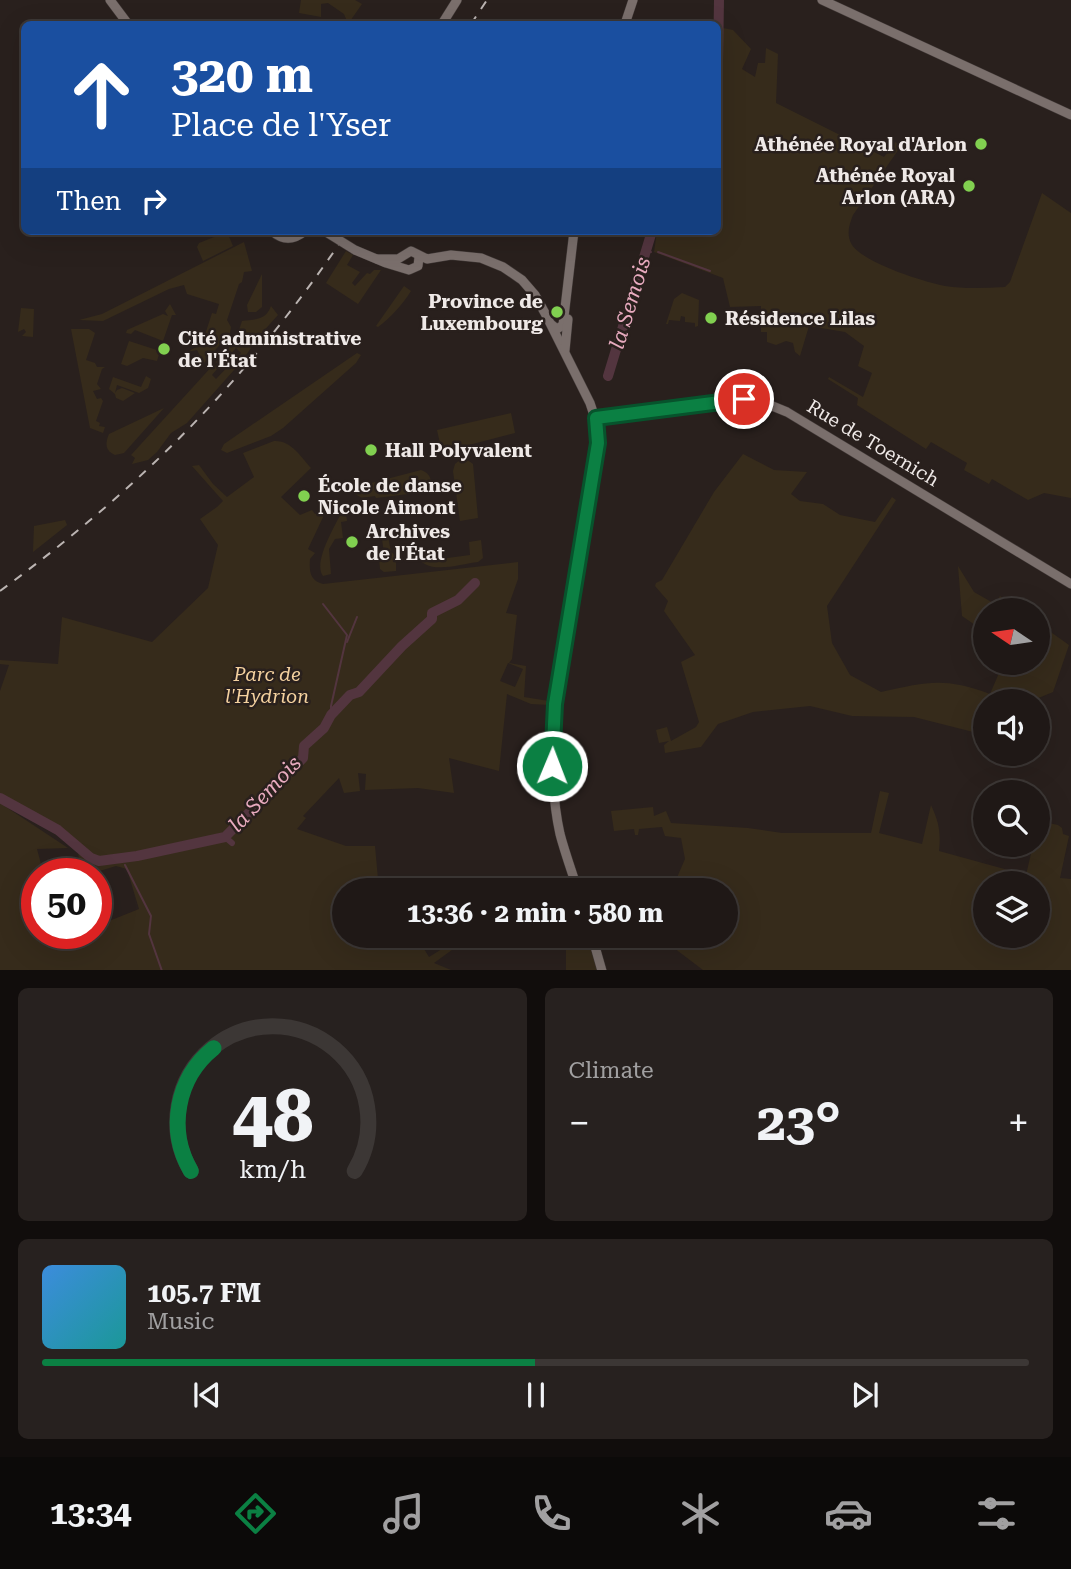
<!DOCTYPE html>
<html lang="en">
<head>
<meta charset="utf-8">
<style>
  body { margin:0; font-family:"Roboto Serif",serif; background:#27211f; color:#f1f3f6; height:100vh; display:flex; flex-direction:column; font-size:26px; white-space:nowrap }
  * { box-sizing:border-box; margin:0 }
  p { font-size:23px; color:#a1a0a1 }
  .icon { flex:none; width:38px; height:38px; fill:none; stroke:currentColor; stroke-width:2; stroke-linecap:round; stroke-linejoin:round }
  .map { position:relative; height:970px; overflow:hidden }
  .side { display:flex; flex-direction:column; gap:18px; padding:18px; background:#110d0c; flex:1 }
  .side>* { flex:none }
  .banner { position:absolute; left:21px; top:21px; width:700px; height:214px; border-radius:10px; box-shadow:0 7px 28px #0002,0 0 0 2px #3c3735; background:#1a4fa0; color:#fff; overflow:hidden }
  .needle { width:46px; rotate:283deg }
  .buttons { position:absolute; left:973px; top:598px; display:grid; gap:14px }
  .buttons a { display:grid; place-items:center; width:77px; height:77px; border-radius:50%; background:#1f1816; box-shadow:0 7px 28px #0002,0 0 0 2px #3c3735; font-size:35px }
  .speed { position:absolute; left:21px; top:858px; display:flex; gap:14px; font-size:35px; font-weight:700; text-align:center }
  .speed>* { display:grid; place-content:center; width:91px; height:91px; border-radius:50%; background:#1f1816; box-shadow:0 7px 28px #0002,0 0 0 2px #3c3735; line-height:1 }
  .speed .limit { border:10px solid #d22; background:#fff; color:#111 }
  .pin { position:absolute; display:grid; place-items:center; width:60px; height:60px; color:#fff; margin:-30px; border:4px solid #fff; border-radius:50%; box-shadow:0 2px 7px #0007 }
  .me { position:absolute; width:77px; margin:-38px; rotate:1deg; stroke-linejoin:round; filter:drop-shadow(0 0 5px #0008) }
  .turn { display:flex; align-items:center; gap:24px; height:147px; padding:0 35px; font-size:32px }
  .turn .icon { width:91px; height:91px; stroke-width:2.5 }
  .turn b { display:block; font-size:49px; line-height:60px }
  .then { display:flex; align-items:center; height:66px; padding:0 35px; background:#0003; gap:14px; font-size:26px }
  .big { font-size:52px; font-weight:700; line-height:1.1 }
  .side .widget { flex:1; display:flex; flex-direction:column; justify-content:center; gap:10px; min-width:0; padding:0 24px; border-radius:10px; background:#27211f }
  .side .dial { align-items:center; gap:0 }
  .dial svg { height:182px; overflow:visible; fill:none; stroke:#3c3735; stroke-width:7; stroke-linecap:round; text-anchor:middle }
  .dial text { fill:#f1f3f6; stroke:none }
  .song { display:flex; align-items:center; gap:21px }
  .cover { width:84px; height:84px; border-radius:10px; background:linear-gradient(135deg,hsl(210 70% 55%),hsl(180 70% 35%)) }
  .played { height:7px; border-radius:4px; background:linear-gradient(90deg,#0b8043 50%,#3c3735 50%) }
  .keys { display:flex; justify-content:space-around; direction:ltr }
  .heat { display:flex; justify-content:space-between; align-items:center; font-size:38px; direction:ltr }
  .side .tiles { flex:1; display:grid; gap:18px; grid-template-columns:1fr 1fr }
  .widget:last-child { grid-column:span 2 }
  .trip { position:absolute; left:332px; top:878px; width:406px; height:70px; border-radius:35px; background:#1f1816; box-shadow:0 7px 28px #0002,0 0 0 2px #3c3735; font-weight:700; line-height:70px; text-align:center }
  .dock { display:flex; height:112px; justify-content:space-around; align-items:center; background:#0c0a09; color:#a1a0a1 }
  .dock .icon { width:49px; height:49px }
  .dock .on { color:#0b8043 }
  .dock b { font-size:32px; color:#f1f3f6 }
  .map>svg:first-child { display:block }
  .green { fill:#362b1b; fill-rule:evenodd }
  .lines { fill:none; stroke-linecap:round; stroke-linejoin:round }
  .stream { stroke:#53353f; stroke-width:2 }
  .canal { stroke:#53353f; stroke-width:6 }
  .river { stroke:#53353f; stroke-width:10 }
  .secondary-casing { stroke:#423a38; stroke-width:10 }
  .secondary { stroke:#7a6f6c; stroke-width:9 }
  .rail { stroke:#bbb4b2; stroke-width:2; stroke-dasharray:9 9; stroke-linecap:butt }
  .secondary-bridge-casing { stroke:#423a38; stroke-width:10; stroke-linecap:butt }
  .secondary-bridge { stroke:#7a6f6c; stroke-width:9 }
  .route-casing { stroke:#07532c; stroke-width:18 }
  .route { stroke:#0b8043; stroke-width:12 }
  .poi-dot { fill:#81d050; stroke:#29201d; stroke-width:2.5 }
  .labels { text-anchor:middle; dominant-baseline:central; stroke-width:5; stroke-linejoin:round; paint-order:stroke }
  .poi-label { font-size:19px; font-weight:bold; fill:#efe9e7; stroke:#29201d; text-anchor:start }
  .street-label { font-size:19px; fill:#efe9e7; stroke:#29201d }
  .park-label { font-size:19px; font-style:italic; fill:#f4d19f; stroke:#29201d }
  .water-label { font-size:21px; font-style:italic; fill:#e8abbf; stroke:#29201d }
</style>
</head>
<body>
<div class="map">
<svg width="1071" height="971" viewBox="0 0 1071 971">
  <rect width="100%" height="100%" fill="#29201d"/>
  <g class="green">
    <polygon points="301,0 355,0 362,4 348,24 344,14 328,3 321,4 321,17 299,13"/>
    <path d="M723,28L733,30L751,49L742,69L755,77L758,63H765L766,48L778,54L776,103L884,157L895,142L901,146L853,215C849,225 846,235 852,245C864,263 924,282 945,286C964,289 985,288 1005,287L1010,282L1042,193L1071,213V498L1044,493L1028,500L992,479L989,484L964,470L967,463L931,442L926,449L857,405L858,398L828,379L829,377L863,397L872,373L858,366L864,346L845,332L809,326L800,356L795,352L793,343L786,341L776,345L767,342V332H761V306L730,307L723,278L654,252L657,231H718V69L722,54Z"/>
    <polygon points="227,232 233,246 203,261 197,247 199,243"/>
    <polygon points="244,242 252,271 244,272 242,282 239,284 227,320 231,327 230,333 204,363 197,350 187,352 202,344 212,313 216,314 219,304 187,294 184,285 169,289 103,321 79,320 102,314"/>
    <polygon points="346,251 353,255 347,265 360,272 352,283 355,286 367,273 370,274 374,270 381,270 358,304 326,283"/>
    <polygon points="262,274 262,307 256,312 248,312 247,305"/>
    <path d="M404,286L411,291C402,305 391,317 378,327L376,326Z"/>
    <polygon points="682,293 699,300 698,326 695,327 695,323 685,322 685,317 681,316 680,321 669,320 668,324 666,324 674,299"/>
    <polygon points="170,304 176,315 172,315 163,341 135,330 131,334 126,333 127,330 163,314 168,316 165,311"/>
    <path d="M271,306L278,315L260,335L242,361L187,423L171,433L157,452L148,460L132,464L135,458L131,455L214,364L218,368L212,375L216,379L241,353L236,348L220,366L216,362L236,339L242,321C254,319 266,321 271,306Z"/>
    <polygon points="21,308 34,309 33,337 22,336 26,332 24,329 18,332"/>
    <polygon points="71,329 89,329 95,333 86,360 95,363 97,367 105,367 102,369 97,384 101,389 93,391 97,399 101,398 103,401 96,421 100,423 99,426 105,427 103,433 90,428"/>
    <polygon points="129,341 160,351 157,361 143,358 127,366 121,364"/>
    <polygon points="357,353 361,355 356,363 283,428 271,436 227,453 221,450 224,444"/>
    <polygon points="146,376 151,379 148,388 139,393 117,385 115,393 117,390 122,388 135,393 123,401 116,398 115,394 109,389 113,377 141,387"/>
    <path d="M164,408L124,453L115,455C105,451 105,443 109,434Z"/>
    <polygon points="511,413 515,433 442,452 437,430"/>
    <path d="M274,441C291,440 301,457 311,468L281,497L300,515L312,510L315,514L325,513L308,549L315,553L310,559C309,571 310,581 323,584L518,562V579L506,613L517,615L512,659L509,663L526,666L524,697L549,701V705L531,704L507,694L499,771L449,758L454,793L418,788L365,790L366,774L358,773L360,791L344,793L339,778L303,816L306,818L297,829L346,846H375L379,890L401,889V891H345V936H416L429,957L463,936H471L434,963L451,970H0V803L68,848L37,849L41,864H66L79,873H37V933H96V897L104,923L139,909L127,869L116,866L93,873L79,861L78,851L64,837L0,800V691L9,665L0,664V660L58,664L62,617L152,642L208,588L218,545L200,519L217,507L223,501L192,466L199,465L213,484L227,497L254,477L243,453ZM508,663L523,669L515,687L500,681Z"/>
    <path d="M743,454L774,470L807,472L791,494L800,501L823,504L840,515L875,522L892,497L896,500L827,606L832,643L850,675L881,692C928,682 943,677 990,694L1002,666L998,663H1038V623L1069,645L1053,692L1029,702H985V735L914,717L852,716L810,706L753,712L718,724L701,747L665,753L664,745L669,741L659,743L656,730L667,727L671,741L696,727L699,722L681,662L695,655L664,611L668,601L655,586L656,583L662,580L714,492Z"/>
    <polygon points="461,459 466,459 473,464 478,518 460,521 453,471 455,464"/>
    <path d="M421,470C432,474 431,481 432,491L376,498L375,496L362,498L355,494L360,486Z"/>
    <path d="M348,504L349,512L346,513L347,521L341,522L343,538L335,539L329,549L331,574L323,576C312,562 337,523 344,507Z"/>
    <polygon points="65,520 67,525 33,552 34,526"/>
    <polygon points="392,527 393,532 389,529 387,531 391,552 396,556 396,571 384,572 380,569 379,559 384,553 381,532 378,531 376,535 375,530"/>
    <path d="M481,540L483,558L478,562C459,564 424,577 416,553L438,550L440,559L470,555L469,542Z"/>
    <polygon points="958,566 974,592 995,604 1000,596 1020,611 985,611 985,646 981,629 962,616"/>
    <path d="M880,791L889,793L879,833L922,844L931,805C939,822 941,833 939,851L1026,875L1033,845H1038L1039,821L1058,825L1062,828L1063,834L1069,836L1060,878L1071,879V970H703L670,945V936H726V891H674L675,882L685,859L681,838L665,836L662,827L639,829L638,835H635L634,829L614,831L611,811L653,807L654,816L666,811L671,823L748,828L782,833H871ZM985,884H1038V936H985Z"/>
    <polygon points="566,936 587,936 597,970 566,970"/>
  </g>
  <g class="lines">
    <g class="stream">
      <polyline points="646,252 651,252"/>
      <polyline points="658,252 710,271"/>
      <polyline points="323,604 347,635 331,706 331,715"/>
      <polyline points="347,642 357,617"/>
      <polyline points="121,857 123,861"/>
      <polyline points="125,865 151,916 149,934 162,971"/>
    </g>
    <polyline class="canal" points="225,837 232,843"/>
    <g class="river">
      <polyline points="718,63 719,0"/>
      <polyline points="608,376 652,231"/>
      <polyline points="0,798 58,830 91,858 99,861 137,856 225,837 303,758 304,746 324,728 331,715 350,695 359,692 402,646 432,619 432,613 458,600 475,583"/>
    </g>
    <g class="secondary-casing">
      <g id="secondary">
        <polyline points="110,0 128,24"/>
        <polyline points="822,0 1071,115"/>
        <polyline points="442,24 457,0"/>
        <polyline points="625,24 633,0"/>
        <path d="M272,231C283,241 294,240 305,231"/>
        <polyline points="355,250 386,263 409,270 418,266 419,257"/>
        <path d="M377,259H398L411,251L427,259L451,255L481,258L503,267L522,280L535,295L546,315L590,403L598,427V443L553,726C552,762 552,798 560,834C565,853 572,872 578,891"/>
        <polyline points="552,325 557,329 563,325 574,231"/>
        <polyline points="565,350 568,319"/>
        <polyline points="596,418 744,399 765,403 787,412 1071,584"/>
        <polyline points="592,936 602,971"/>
      </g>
    </g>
    <use href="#secondary" class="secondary"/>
    <g class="rail">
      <polyline points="471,24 487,0"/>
      <path d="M0,591C143,486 249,378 348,231"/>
    </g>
    <g class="secondary-bridge-casing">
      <polyline id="secondary-bridge" points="326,232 355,250"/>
    </g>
    <use href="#secondary-bridge" class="secondary-bridge"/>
  </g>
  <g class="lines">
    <g class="route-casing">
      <polyline id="route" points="552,766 555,704 598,443 596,418 744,399"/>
    </g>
    <use href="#route" class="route"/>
  </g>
  <g class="poi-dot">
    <circle cx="981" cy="144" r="7"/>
    <circle cx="969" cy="186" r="7"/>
    <circle cx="557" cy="312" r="7"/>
    <circle cx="711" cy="318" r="7"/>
    <circle cx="164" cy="349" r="7"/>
    <circle cx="371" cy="450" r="7"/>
    <circle cx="304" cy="496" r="7"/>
    <circle cx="352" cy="542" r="7"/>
  </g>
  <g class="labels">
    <g class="poi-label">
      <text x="967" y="144" text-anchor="end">Athénée Royal d'Arlon</text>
      <text x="955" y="175" text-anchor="end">Athénée Royal<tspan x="955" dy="22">Arlon (ARA)</tspan></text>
      <text x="543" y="301" text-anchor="end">Province de<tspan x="543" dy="22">Luxembourg</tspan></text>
      <text x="725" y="318">Résidence Lilas</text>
      <text x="178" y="338">Cité administrative<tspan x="178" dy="22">de l'État</tspan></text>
      <text x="385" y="450">Hall Polyvalent</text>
      <text x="318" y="485">École de danse<tspan x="318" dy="22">Nicole Aimont</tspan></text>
      <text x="366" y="531">Archives<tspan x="366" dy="22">de l'État</tspan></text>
    </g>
    <g class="street-label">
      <text transform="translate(873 443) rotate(31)">Rue de Toernich</text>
    </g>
    <g class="park-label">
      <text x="267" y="674">Parc de<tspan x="267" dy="22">l'Hydrion</tspan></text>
    </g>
    <g class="water-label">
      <text transform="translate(630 303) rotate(-73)">la Semois</text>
      <text transform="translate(265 794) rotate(-47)">la Semois</text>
    </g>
  </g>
</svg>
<div class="buttons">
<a><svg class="needle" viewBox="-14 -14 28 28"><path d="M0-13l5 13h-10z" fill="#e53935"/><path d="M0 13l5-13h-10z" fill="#a1a0a1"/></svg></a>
<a><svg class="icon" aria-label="sound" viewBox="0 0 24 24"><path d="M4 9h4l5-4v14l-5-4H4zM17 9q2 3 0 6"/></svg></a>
<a><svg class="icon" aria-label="search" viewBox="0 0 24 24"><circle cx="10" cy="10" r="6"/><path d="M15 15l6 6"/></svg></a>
<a><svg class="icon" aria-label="layers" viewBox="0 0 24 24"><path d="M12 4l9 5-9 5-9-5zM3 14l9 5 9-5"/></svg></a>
</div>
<div class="speed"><div class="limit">50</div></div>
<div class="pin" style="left:744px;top:399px;background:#d93025"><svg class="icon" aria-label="arrive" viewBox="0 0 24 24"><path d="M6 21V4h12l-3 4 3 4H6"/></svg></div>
<svg class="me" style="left:552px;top:766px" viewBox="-20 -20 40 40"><circle r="17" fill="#0b8043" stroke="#fff" stroke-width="3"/><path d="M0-11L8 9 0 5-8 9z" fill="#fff"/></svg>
<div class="trip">13:36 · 2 min · 580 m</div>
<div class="banner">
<div class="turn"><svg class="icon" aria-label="ahead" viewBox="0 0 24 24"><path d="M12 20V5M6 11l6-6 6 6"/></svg><div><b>320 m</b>Place de l'Yser</div></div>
<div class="then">Then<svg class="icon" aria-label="right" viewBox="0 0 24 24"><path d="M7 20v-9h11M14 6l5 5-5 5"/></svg></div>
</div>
</div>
<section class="side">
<div class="tiles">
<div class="widget dial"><svg viewBox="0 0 100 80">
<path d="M14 69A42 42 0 1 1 86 69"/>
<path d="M14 69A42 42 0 0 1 24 15" stroke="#0b8043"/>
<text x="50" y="56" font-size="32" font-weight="700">48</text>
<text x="50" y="72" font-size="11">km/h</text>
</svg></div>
<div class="widget"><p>Climate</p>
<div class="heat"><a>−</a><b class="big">23°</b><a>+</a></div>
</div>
<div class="widget">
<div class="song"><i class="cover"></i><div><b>105.7 FM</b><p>Music</p></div></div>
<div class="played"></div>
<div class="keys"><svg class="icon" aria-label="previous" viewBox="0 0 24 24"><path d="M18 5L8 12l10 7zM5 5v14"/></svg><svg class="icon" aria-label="pause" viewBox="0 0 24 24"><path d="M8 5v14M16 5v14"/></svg><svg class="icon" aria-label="next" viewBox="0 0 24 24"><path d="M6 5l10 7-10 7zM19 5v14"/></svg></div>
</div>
</div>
</section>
<nav class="dock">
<b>13:34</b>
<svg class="icon on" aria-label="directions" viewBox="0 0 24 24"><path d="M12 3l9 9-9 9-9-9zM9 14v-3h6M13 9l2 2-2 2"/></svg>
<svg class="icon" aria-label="music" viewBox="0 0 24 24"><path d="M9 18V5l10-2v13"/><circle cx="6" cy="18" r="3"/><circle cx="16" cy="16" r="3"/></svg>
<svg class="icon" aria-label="phone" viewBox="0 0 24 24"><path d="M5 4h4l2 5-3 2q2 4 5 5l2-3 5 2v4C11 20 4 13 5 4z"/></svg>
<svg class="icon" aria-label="climate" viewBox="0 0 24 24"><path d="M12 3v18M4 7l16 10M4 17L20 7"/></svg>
<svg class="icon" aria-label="car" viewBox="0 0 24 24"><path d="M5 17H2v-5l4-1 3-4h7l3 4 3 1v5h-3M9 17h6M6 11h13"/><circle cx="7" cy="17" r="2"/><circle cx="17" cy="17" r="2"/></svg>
<svg class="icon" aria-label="filters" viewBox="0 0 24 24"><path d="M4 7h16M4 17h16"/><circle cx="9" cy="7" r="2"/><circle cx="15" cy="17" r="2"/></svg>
</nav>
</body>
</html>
